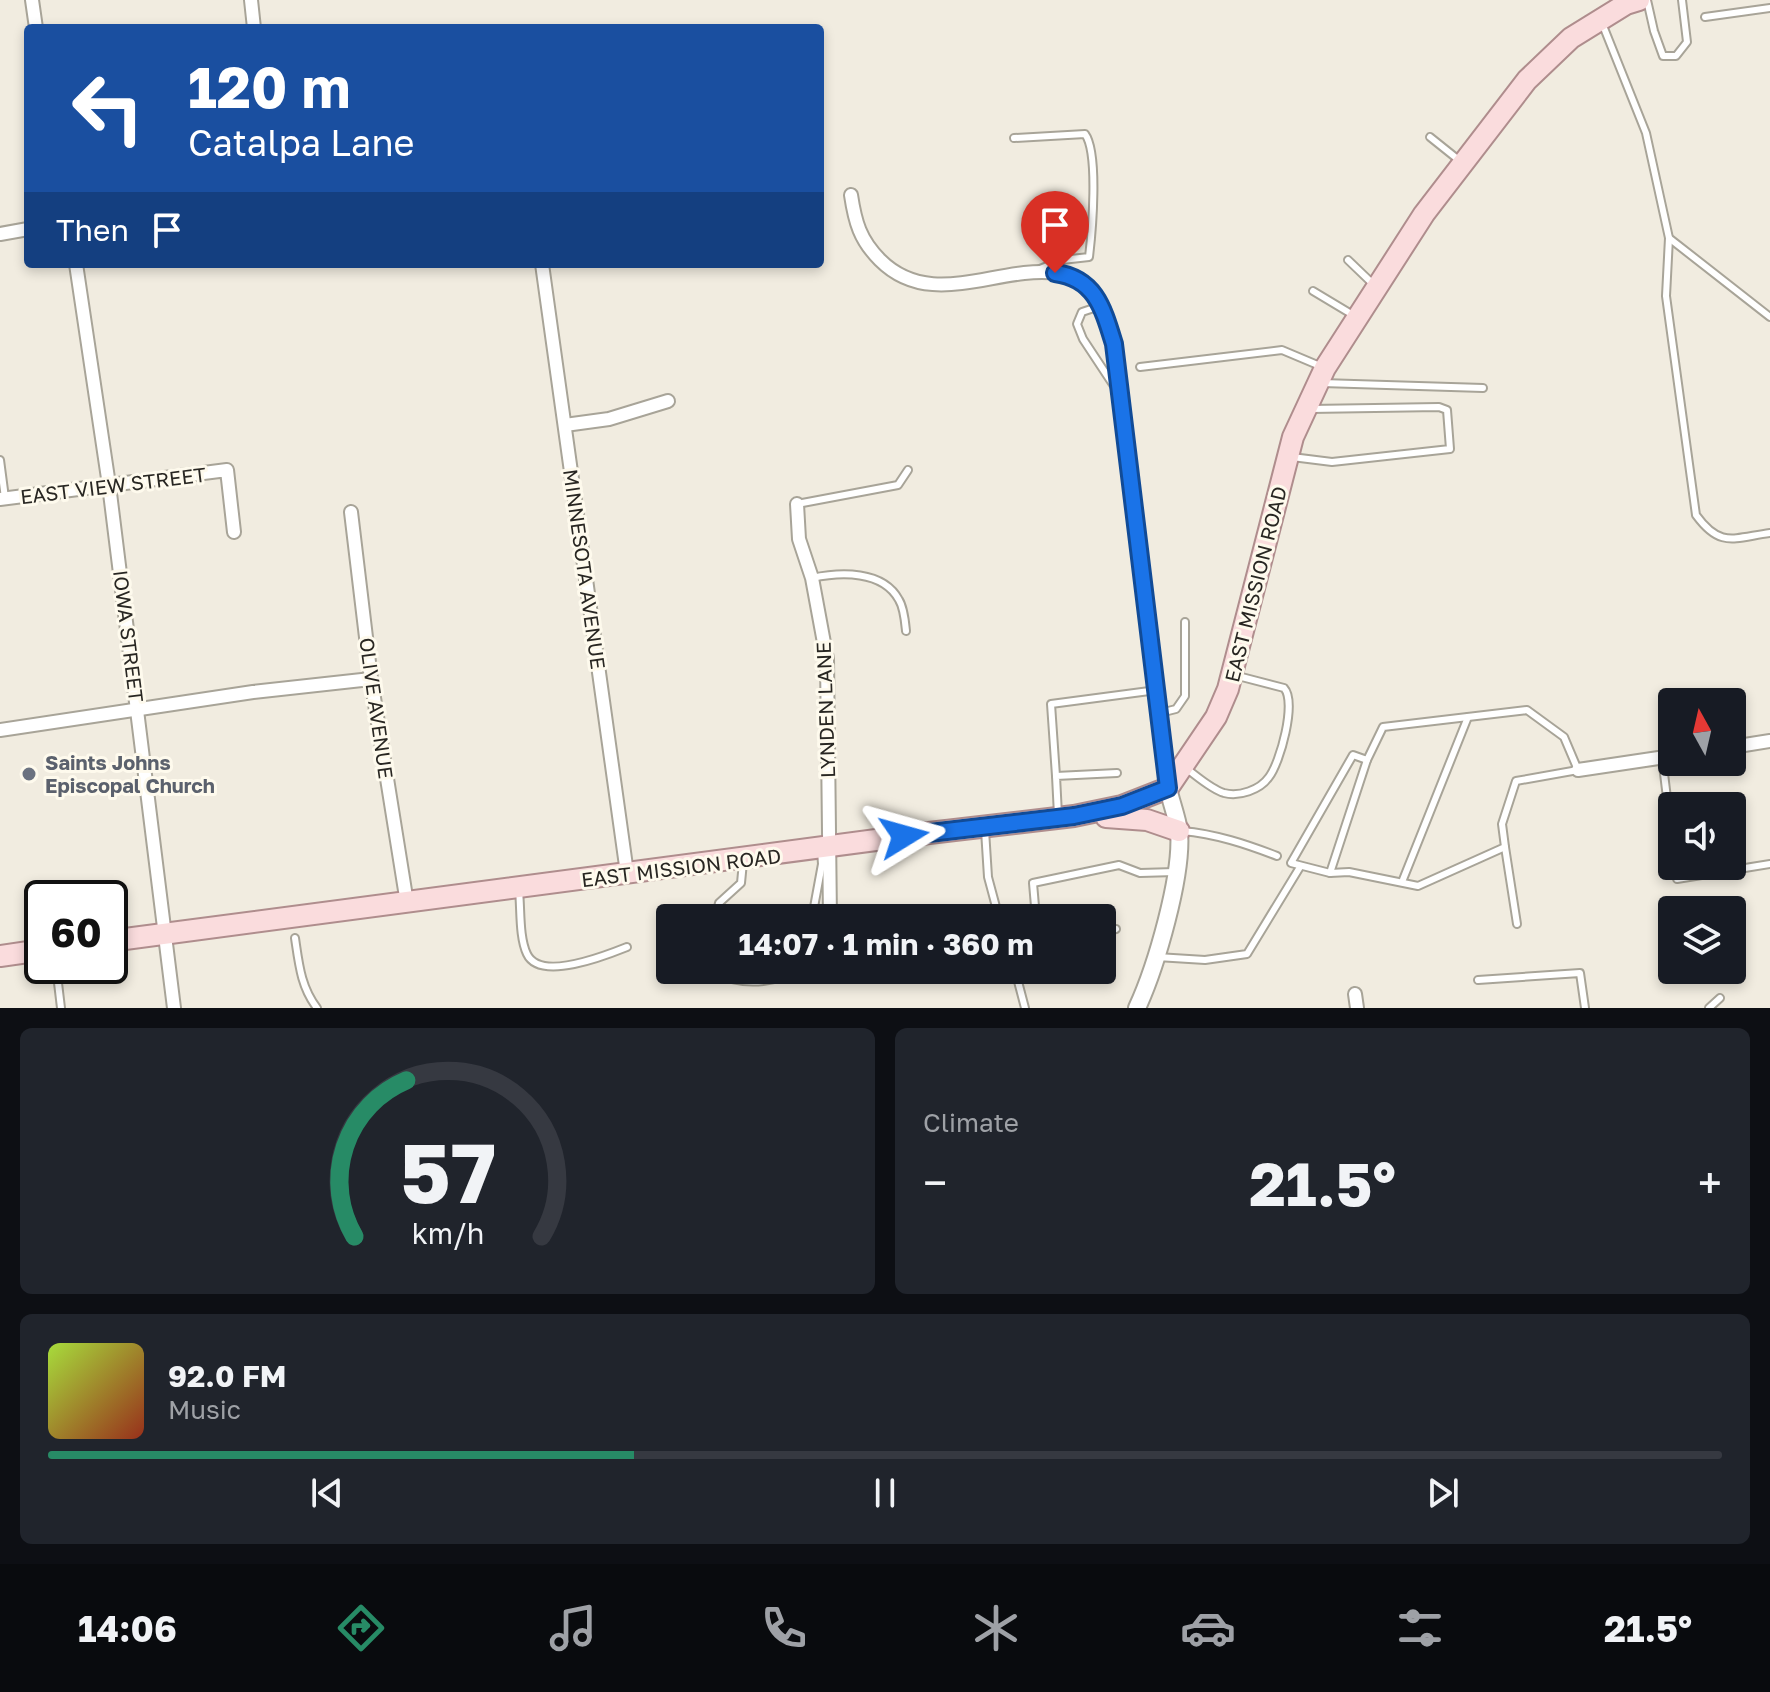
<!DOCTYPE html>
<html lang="en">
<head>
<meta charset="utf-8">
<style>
  body { margin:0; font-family:"Golos Text",sans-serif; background:#20242c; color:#f1f3f6; height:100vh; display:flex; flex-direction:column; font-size:30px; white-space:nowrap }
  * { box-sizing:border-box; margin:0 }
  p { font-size:26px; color:#9ea1a6 }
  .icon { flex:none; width:44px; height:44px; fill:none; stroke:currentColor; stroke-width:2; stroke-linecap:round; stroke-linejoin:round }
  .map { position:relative; height:1008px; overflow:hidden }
  .details { display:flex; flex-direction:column; gap:20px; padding:20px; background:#0d0f14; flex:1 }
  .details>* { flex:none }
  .hud { position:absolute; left:24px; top:24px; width:800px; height:244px; border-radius:8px; box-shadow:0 4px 12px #0003; background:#1a4fa0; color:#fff; overflow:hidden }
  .needle { width:52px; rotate:352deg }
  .fabs { position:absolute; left:1658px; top:688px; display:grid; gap:16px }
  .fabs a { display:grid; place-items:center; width:88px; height:88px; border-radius:8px; background:#171b24; box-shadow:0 4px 12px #0003; font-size:40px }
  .speed { position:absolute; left:24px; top:880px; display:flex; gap:16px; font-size:40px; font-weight:700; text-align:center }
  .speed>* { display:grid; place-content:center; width:104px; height:104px; border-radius:50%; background:#171b24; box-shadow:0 4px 12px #0003; line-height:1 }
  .speed .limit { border:4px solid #111; border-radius:12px; background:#fff; color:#111 }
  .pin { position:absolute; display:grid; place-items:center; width:68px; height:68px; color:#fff; margin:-82px -34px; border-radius:50% 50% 50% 0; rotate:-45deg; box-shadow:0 0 8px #0007 }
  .pin .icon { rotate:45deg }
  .me { position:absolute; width:88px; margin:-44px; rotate:82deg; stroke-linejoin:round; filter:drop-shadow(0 0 6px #0008) }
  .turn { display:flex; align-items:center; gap:28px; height:168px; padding:0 32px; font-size:36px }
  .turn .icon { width:104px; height:104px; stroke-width:2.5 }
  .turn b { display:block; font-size:56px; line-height:68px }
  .then { display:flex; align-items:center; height:76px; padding:0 32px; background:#0003; gap:16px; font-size:30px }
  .big { font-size:60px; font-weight:700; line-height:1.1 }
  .details .tile { flex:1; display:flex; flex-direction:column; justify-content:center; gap:12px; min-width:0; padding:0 28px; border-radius:12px; background:#20242c }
  .details .dial { align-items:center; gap:0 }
  .dial svg { height:208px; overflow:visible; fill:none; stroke:#363941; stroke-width:7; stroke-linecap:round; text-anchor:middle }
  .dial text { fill:#f1f3f6; stroke:none }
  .song { display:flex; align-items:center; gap:24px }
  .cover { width:96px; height:96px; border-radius:12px; background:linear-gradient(135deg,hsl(80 70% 55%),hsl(10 70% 35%)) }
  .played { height:8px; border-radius:4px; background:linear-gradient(90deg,#278b66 35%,#363941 35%) }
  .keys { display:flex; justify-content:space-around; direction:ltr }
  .heat { display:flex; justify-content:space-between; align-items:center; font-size:44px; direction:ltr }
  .details .tiles { flex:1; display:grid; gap:20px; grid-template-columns:1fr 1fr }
  .tile:last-child { grid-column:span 2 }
  .trip { position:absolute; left:656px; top:904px; width:460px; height:80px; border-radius:8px; background:#171b24; box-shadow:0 4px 12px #0003; font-weight:700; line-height:80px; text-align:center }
  .dock { display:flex; height:128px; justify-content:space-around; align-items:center; background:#090b0e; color:#9ea1a6 }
  .dock .icon { width:56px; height:56px }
  .dock .on { color:#278b66 }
  .dock b { font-size:36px; color:#f1f3f6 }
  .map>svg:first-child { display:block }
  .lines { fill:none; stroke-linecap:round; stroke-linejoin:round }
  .service-casing { stroke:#a8a498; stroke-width:10 }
  .minor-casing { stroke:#a8a498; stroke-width:16 }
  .tertiary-casing { stroke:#a8a498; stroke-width:20 }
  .primary-casing { stroke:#af8d8d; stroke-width:24 }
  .service { stroke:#fff; stroke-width:6 }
  .minor { stroke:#fff; stroke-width:12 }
  .tertiary { stroke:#fff; stroke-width:16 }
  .primary { stroke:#fadcdd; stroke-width:20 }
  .route-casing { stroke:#114b97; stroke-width:20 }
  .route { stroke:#1a73e8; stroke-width:14 }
  .worship-dot { fill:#6b7280; stroke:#fefaed; stroke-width:3 }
  .labels { text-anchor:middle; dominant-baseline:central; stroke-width:6; stroke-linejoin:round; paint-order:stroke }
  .street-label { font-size:20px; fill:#282622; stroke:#fefaed }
  .worship-label { font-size:20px; font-weight:bold; fill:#5b616d; stroke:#fefaed; text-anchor:start }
</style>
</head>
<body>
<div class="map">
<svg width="1770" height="1008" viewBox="0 0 1770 1008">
  <rect width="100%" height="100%" fill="#f1ece0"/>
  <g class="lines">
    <g class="service-casing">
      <g id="service">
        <polyline points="1647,0 1654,31 1663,56 1676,56 1687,42 1682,0"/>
        <polyline points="1705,17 1770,8"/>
        <polyline points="1602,23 1646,133 1669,238 1770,317"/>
        <polyline points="1430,137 1460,161"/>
        <path d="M1014,138L1085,134C1099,153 1092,232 1089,257L1062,260L1040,269"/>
        <path d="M1669,238L1666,296L1696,515C1720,548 1733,538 1770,533"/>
        <polyline points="1348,260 1373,284"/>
        <polyline points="1313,291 1353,315"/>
        <polyline points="1100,306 1082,312 1077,324 1083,339 1116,389"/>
        <polyline points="1140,367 1282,350 1320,366"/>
        <polyline points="1322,383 1483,388"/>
        <polyline points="1292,457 1332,462 1450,449 1447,410 1439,407 1310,409"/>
        <polyline points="0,460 5,498"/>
        <polyline points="797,504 898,485 908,470"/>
        <path d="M812,578C840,572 883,570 899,600C904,608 905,621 906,631"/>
        <polygon points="1527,710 1564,737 1578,770 1516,781 1502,824 1505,847 1418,886 1349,872 1330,873 1291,863 1353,755 1367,760 1383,727"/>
        <polyline points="1160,713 1176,709 1185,696 1185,622"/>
        <polyline points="1662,757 1672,839"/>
        <path d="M1187,769C1198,777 1211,789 1224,793C1239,797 1260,790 1269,777C1280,763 1297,702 1284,688L1234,675"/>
        <polyline points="1056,776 1051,704 1157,690"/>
        <polyline points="1058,815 1056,776 1117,773"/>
        <polyline points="985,830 988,877 999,918"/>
        <path d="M1182,831C1216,834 1246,844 1277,856"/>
        <polyline points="1505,847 1517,924"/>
        <polyline points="1675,866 1677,879 1770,864"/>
        <polyline points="1330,873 1367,760"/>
        <polyline points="1402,882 1468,717"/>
        <path d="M519,891C521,910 519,937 527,954C540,982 607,955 627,947"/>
        <polyline points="715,918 719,903 741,883 743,862"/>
        <polyline points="812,918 822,864 821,851"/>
        <polyline points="1036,918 1033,883 1119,865 1140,873 1175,872"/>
        <polyline points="1102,932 1116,929"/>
        <path d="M295,938C299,965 301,987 317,1008"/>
        <polyline points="1157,957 1205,960 1247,954 1300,867"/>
        <polyline points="56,966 61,1008"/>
        <path d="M726,970L731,979C752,984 778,982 795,970"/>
        <polyline points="1015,970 1025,1008"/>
        <polyline points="1478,980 1580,973 1585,1008"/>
        <polyline points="1709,1008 1720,998"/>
      </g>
    </g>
    <g class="minor-casing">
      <g id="minor">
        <polyline points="32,0 36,28"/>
        <polyline points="251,0 254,28"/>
        <path d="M851,195C855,222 860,240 880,260C931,311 997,265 1057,273C1065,274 1073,275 1080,280C1099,293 1108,323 1114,344L1168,788"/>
        <polyline points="0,234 28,229"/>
        <polyline points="76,264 109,485 174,1008"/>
        <polyline points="542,264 627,873"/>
        <polyline points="565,425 609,419 668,401"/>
        <polyline points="0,499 227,470 234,532"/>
        <polyline points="797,504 799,539 812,578 827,659 830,918"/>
        <polyline points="351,512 371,679 407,903"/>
        <polyline points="0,730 253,692 371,679"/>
        <polyline points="1732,747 1770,741"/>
        <polyline points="1578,770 1672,756"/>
        <polyline points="831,970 832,972"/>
        <polyline points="1355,994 1357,1008"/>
      </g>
    </g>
    <g class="tertiary-casing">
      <path id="tertiary" d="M1137,1008C1156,967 1183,875 1179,831C1177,817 1171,802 1168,788"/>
    </g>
    <g class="primary-casing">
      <g id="primary">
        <polyline points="1106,817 1147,820 1179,831"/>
        <polyline points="110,941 929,833 1074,816 1122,806 1168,788 1216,717 1228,689 1293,437 1325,368 1424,214 1527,80 1571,38 1626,4 1639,0"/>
        <polyline points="0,956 42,950"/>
      </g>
    </g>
    <use href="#service" class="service"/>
    <use href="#minor" class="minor"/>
    <use href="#tertiary" class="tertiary"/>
    <use href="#primary" class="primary"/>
  </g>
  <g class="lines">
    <g class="route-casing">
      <path id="route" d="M904,836L1074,816L1122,806L1168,788L1114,344C1103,308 1095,278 1055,273"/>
    </g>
    <use href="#route" class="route"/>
  </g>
  <circle class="worship-dot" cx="29" cy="774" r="8"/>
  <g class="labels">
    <g class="street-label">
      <text transform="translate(113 485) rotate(-7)">EAST VIEW STREET</text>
      <text transform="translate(585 569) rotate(82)">MINNESOTA AVENUE</text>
      <text transform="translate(1255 584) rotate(-76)">EAST MISSION ROAD</text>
      <text transform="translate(129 636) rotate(83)">IOWA STREET</text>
      <text transform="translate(377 708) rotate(82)">OLIVE AVENUE</text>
      <text transform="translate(825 710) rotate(-92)">LYNDEN LANE</text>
      <text transform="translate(681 867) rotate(-7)">EAST MISSION ROAD</text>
    </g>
    <g class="worship-label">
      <text x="45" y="762">Saints Johns<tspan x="45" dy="23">Episcopal Church</tspan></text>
    </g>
  </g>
</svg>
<div class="fabs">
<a><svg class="needle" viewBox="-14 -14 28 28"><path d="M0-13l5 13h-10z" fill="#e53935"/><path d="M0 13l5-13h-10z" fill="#9ea1a6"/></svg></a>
<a><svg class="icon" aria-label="sound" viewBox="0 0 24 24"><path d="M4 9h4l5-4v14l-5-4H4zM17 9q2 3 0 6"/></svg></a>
<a><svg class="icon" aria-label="layers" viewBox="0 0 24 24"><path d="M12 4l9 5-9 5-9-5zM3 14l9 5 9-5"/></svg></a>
</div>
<div class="speed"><div class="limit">60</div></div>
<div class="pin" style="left:1055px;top:273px;background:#d93025"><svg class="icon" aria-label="arrive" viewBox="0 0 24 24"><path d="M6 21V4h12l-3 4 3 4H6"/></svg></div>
<svg class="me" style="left:904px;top:836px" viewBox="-20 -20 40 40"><path d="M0-17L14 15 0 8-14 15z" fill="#1a73e8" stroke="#fff" stroke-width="4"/></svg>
<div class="trip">14:07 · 1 min · 360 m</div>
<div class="hud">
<div class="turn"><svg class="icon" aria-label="left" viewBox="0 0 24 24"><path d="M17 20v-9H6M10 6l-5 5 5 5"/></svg><div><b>120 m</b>Catalpa Lane</div></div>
<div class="then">Then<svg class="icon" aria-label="arrive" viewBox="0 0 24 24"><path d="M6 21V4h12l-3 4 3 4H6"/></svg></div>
</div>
</div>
<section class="details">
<div class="tiles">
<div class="tile dial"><svg viewBox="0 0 100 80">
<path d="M14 69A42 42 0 1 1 86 69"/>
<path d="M14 69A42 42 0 0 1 34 9" stroke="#278b66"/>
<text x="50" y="56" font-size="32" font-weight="700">57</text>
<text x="50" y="72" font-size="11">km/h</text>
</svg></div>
<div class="tile"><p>Climate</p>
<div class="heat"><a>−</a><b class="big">21.5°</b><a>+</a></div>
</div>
<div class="tile">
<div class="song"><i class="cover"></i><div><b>92.0 FM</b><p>Music</p></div></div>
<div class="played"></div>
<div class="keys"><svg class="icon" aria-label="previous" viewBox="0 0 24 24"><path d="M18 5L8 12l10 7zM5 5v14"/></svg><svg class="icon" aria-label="pause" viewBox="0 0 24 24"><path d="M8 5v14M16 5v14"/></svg><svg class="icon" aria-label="next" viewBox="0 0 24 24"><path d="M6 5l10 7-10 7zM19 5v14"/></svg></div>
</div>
</div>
</section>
<nav class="dock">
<b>14:06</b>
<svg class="icon on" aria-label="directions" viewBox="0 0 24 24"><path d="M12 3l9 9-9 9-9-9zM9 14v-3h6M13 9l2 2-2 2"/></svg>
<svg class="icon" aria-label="music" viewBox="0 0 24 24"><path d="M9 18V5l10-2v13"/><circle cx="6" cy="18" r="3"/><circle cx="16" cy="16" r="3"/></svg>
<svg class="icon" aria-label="phone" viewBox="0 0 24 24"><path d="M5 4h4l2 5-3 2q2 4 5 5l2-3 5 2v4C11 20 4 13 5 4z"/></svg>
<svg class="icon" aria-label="climate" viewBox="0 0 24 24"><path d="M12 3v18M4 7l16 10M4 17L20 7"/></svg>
<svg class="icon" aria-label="car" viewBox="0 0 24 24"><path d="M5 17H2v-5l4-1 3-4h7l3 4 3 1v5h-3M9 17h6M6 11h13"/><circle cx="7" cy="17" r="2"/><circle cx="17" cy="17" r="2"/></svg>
<svg class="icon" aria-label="filters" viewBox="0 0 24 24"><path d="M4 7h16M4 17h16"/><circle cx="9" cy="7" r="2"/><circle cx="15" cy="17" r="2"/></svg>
<b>21.5°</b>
</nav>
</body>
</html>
